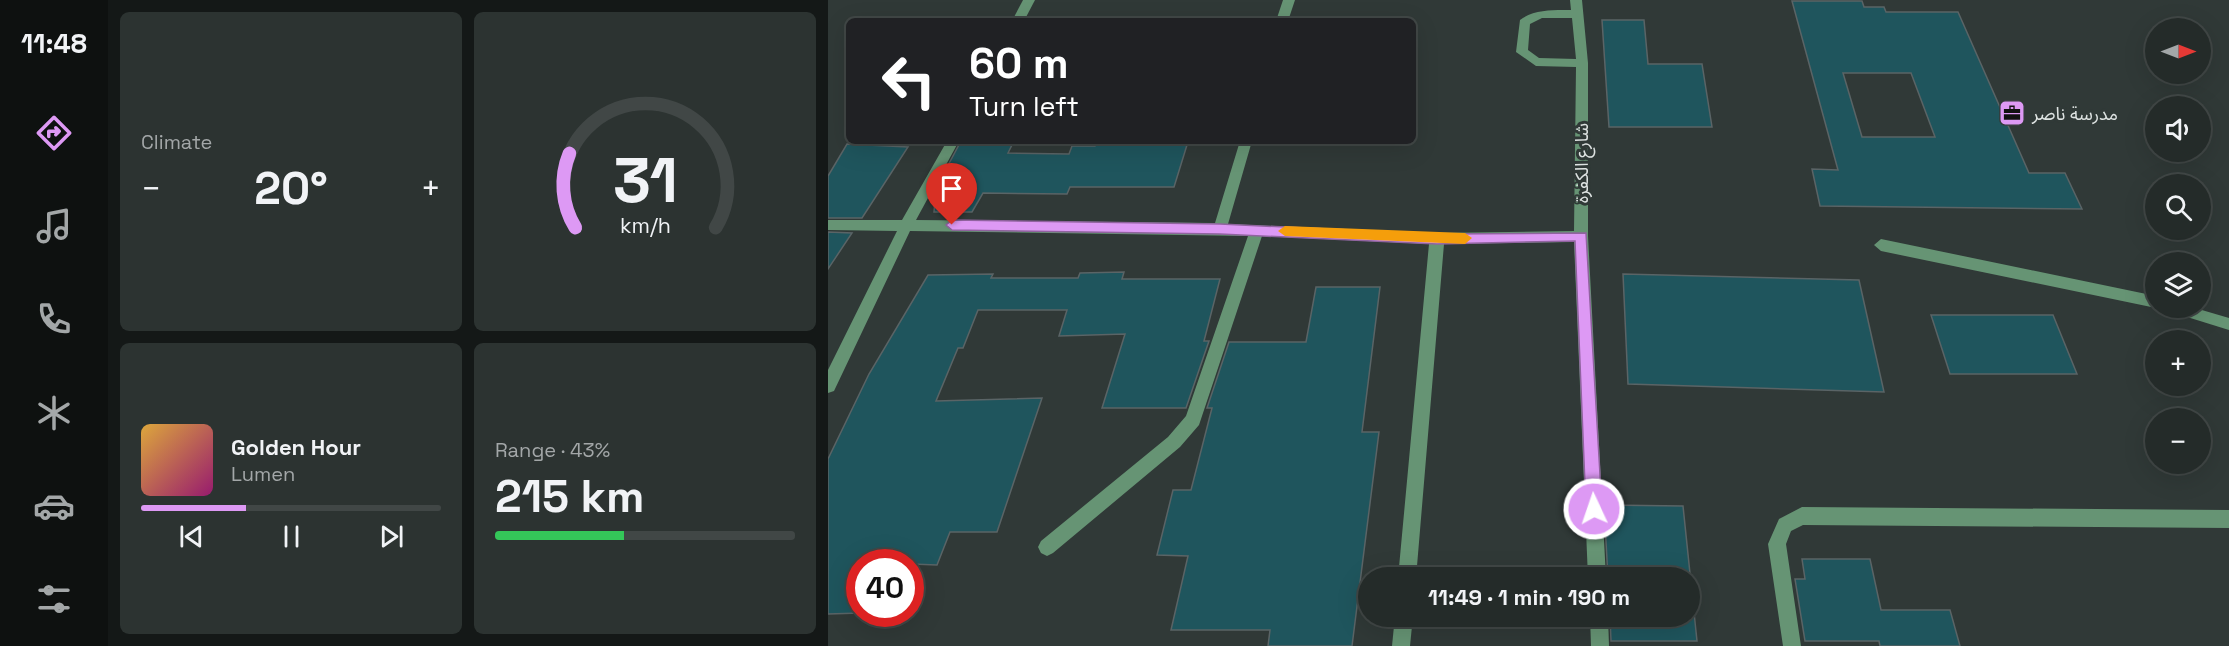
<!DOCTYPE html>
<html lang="en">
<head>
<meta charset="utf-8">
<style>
  body { margin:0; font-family:"Space Grotesk","Noto Sans Arabic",sans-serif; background:#2c3331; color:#f1f3f6; height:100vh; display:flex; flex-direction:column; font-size:22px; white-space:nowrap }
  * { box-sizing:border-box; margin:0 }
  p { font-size:20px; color:#a3a7a8 }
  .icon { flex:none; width:33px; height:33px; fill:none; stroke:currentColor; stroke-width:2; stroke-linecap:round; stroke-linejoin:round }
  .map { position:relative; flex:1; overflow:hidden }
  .sheet { display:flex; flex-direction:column; gap:12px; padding:12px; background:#141817; width:720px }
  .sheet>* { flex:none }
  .guide { position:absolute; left:18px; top:18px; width:570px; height:126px; border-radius:9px; box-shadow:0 6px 24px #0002,0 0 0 2px #414746; background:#202124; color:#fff; overflow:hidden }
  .needle { width:39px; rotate:90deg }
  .fabs { position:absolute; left:1317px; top:18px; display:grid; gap:12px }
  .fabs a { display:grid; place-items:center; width:66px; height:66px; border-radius:50%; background:#242b29; box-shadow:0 6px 24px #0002,0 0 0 2px #414746; font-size:30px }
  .speed { position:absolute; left:18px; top:549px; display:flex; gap:12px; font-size:30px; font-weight:700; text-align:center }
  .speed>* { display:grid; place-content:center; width:78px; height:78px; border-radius:50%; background:#242b29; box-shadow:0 6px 24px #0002,0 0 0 2px #414746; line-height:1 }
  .speed .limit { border:9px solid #d22; background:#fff; color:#111 }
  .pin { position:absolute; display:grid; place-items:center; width:51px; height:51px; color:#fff; margin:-62px -26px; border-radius:50% 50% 50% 0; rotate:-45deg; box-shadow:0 0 6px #0007 }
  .pin .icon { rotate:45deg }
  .me { position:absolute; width:66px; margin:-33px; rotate:357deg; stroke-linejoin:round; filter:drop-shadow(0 0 4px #0008) }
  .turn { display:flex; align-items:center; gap:21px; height:126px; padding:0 24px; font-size:27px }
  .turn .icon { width:78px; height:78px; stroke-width:2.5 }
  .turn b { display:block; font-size:42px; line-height:51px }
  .big { font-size:45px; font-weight:700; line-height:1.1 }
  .sheet .tile { flex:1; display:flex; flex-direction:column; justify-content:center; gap:9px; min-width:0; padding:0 21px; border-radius:9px; background:#2c3331 }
  .sheet .dial { align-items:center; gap:0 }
  .dial svg { height:156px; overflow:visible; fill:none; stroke:#414746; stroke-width:7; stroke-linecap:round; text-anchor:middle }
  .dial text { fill:#f1f3f6; stroke:none }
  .song { display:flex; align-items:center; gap:18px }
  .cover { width:72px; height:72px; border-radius:9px; background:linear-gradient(135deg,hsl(40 70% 55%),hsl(320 70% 35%)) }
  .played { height:6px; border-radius:3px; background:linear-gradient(90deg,#dd99f4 35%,#414746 35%) }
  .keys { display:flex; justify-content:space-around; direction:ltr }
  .heat { display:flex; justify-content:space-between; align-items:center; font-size:33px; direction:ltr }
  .charge { height:9px; border-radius:4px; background:linear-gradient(90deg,#34c759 43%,#414746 0) }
  .sheet .tiles { flex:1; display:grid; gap:12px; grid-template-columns:repeat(2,1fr) }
  .trip { position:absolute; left:530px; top:567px; width:342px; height:60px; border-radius:30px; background:#242b29; box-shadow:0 6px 24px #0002,0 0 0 2px #414746; font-weight:700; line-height:60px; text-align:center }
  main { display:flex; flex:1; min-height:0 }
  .tabs { display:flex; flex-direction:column; width:108px; justify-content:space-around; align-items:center; background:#0e1110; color:#a3a7a8 }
  .tabs .icon { width:42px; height:42px }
  .tabs .selected { color:#dd99f4 }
  .tabs b { font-size:27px; color:#f1f3f6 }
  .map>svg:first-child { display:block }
  .building { fill:#1f555d; stroke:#5a6466; stroke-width:1.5; fill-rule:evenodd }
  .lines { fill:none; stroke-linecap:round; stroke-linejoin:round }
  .minor { fill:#669474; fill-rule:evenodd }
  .route { fill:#dd99f4; stroke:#90639f; stroke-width:1.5 }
  .slow { fill:#f59e0b }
  .labels { text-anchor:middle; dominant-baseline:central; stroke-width:6; stroke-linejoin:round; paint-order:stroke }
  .poi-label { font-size:18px; fill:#dee3e2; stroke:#303937; text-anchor:start }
  .street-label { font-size:18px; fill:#dee3e2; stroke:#303937 }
</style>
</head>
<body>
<main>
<nav class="tabs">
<b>11:48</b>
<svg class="icon selected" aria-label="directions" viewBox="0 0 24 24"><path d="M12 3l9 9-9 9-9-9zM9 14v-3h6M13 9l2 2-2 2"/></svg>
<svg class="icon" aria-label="music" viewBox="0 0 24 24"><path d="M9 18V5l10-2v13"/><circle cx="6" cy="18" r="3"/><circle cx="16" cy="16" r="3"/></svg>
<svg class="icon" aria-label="phone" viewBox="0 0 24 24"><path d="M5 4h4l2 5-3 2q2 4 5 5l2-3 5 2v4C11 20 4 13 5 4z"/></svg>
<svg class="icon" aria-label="climate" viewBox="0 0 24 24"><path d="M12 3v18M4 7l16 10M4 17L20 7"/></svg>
<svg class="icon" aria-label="car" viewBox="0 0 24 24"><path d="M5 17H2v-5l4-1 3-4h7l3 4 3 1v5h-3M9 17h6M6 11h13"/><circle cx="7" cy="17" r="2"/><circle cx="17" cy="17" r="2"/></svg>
<svg class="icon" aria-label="filters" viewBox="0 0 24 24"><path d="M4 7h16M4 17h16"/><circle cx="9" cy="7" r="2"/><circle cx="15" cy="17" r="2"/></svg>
</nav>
<section class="sheet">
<div class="tiles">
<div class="tile"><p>Climate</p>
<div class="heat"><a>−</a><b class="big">20°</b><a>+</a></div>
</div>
<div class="tile dial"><svg viewBox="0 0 100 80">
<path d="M14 69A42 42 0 1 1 86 69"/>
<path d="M14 69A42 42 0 0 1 11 31" stroke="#dd99f4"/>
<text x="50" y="56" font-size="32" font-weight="700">31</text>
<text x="50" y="72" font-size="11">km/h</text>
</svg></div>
<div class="tile">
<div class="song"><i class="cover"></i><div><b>Golden Hour</b><p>Lumen</p></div></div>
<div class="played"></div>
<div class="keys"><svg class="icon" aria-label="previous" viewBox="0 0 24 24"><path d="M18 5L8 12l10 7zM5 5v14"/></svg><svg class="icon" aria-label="pause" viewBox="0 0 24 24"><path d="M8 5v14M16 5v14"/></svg><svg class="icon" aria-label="next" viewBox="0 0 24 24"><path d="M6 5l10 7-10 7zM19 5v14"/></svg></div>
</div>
<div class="tile"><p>Range · 43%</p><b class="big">215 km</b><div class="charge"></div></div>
</div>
</section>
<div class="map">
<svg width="1401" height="646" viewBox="0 0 1401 646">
  <rect width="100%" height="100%" fill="#303937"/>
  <g class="building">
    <path d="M964,1H1034L1036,7H1056L1058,12H1130L1201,173H1237L1254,209L992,206L984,169L1010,170ZM1015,73H1083L1107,137H1034Z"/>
    <polygon points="774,20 816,20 820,64 874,64 884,127 781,127"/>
    <polygon points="133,141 186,141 180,153 241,154 244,146 267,146 269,141 319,141 317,145 359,145 346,187 242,187 239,194 155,193 144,212 106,212 108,188"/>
    <polygon points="19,144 80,147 34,218 0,218 0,176"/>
    <polygon points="0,232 24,233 0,269"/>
    <polygon points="296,272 294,279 392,279 376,341 381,341 358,408 274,408 297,334 231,336 239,310 150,310 135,348 130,348 108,401 214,398 169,532 122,532 109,565 32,562 32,613 0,614 0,459 41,374 100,275 165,274 163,278 250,278 252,273"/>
    <polygon points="795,274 1031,280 1056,392 800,384"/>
    <polygon points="488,287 552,287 534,432 551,432 524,646 440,646 442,630 343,630 360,556 329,555 345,490 363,490 384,408 379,408 401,342 478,342"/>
    <polygon points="1103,315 1225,315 1249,374 1122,374"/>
    <polygon points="776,505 855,506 869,641 783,641 782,616 861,616 861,578 780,578"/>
    <polygon points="974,559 1042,559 1053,610 1122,610 1132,646 1052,646 1051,641 977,641 967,579 977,579"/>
  </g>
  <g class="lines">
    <g class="minor">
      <polygon points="195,0 207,0 196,21 184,21"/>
      <polygon points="455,0 467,0 460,21 448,21"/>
      <path d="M742,0H754L760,63V236L778,578H760L746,242L616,244L588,578H570L601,244L434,236L371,425L352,447L225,553L219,556L213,553L210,547L213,541L340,437L358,416L420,236L82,231L6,391L0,393V370L69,231L0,230V220H74L119,141H131L88,220L387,223L412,141H424L400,224L609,233L746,231L748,67L708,66L688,52L692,20C706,9 726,10 743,10ZM714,18H744L748,59L711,58L700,50L702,24Z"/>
      <polygon points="1053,239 1328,296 1328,308 1330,308 1328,308 1053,251 1046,245"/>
      <polygon points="1341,308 1367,308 1401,318 1401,330 1343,312"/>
      <polygon points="974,507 1401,510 1401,528 975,525 963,531 958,544 973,646 955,646 940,544 951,519"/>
      <polygon points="567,616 585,616 582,646 564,646"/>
      <polygon points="762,616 780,616 781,646 763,646"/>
    </g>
  </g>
  <polygon class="route" points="124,220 392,224 609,234 758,233 774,509 771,515 766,517 760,515 758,509 747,241 609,244 392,234 124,230 118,225"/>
  <polygon class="slow" points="457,226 637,233 644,238 637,244 457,236 450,231"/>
  <defs>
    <g id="office-square" transform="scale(1.35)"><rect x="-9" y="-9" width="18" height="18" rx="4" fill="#dd99f4" stroke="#303937"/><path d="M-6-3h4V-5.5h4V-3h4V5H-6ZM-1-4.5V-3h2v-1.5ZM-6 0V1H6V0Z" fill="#111"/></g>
  </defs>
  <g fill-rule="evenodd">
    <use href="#office-square" x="1184" y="113"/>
  </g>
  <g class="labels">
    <g class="poi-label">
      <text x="1204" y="113">مدرسة ناصر</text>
    </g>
    <g class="street-label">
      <text transform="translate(753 163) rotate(-90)">شارع الكفرة</text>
    </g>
  </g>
</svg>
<div class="fabs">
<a><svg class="needle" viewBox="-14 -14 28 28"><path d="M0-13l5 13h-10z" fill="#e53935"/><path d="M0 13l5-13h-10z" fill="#a3a7a8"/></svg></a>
<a><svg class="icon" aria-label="sound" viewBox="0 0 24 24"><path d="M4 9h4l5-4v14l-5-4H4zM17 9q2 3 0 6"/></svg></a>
<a><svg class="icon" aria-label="search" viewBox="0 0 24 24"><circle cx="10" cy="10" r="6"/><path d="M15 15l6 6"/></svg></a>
<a><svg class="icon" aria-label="layers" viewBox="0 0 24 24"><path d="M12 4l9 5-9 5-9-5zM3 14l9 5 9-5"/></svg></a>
<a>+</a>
<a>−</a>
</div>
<div class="speed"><div class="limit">40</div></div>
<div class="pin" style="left:124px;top:225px;background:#d93025"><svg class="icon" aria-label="arrive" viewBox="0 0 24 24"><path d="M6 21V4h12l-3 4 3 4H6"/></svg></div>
<svg class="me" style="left:766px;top:509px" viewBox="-20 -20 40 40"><circle r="17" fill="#dd99f4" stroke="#fff" stroke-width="3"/><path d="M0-11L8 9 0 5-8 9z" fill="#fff"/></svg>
<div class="trip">11:49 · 1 min · 190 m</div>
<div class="guide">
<div class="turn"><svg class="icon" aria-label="left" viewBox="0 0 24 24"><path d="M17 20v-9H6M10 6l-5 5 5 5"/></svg><div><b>60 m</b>Turn left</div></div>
</div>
</div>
</main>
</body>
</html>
